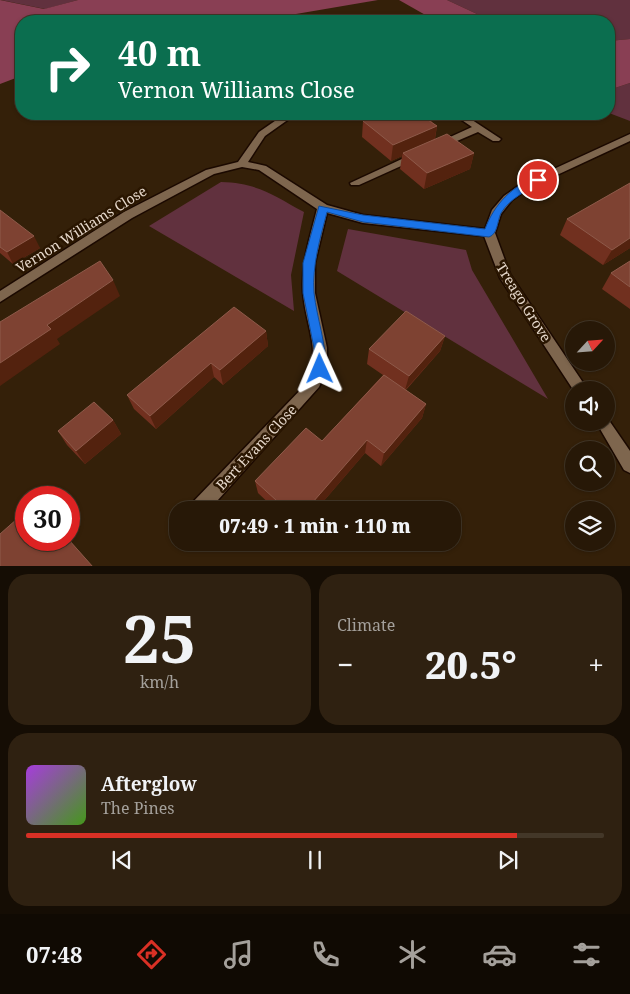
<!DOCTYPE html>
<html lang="en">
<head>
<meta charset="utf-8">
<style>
  body { margin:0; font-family:"Noto Serif",serif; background:#2f2111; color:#f1f3f6; height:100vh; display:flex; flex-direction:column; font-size:19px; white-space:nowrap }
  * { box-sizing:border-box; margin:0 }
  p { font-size:16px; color:#a4a09b }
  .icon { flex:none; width:28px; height:28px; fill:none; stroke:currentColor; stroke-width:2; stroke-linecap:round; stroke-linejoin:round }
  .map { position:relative; height:566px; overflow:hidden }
  .details { display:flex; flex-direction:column; gap:8px; padding:8px; background:#150d04; flex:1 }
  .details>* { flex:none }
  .banner { position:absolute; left:15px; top:15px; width:600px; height:105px; border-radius:20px; box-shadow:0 1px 4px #0004,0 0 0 1px #433728; background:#0b6e4f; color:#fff; overflow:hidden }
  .needle { width:32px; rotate:64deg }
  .fabs { position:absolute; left:565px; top:321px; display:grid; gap:10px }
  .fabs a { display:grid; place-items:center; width:50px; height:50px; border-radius:50%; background:#271807; box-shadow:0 1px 4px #0004,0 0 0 1px #433728; font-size:25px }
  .speed { position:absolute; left:15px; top:486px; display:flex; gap:10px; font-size:25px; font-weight:700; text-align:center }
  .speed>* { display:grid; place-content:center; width:65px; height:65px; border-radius:50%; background:#271807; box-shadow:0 1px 4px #0004,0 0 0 1px #433728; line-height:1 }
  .speed .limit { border:8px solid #d22; background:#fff; color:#111 }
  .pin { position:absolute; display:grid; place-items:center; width:42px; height:42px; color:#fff; margin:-21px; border:2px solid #fff; border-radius:50%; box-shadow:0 1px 5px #0007 }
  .me { position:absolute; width:55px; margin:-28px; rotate:359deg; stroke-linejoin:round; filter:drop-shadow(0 0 4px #0008) }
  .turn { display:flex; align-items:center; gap:18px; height:105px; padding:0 20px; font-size:22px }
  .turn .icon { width:65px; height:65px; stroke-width:2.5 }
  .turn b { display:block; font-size:35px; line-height:42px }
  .big { font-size:38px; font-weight:800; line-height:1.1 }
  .details .widget { flex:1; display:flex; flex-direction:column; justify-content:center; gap:8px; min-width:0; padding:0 18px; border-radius:20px; background:#2f2111 }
  .details .dial { align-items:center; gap:0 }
  .dial b { font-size:65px; line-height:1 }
  .song { display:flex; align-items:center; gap:15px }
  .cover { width:60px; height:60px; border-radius:8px; background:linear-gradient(135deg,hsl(280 70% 55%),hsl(100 70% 35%)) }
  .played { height:5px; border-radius:2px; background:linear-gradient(90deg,#d93025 85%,#433728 85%) }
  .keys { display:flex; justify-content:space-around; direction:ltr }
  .heat { display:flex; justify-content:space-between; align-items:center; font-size:28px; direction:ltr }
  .details .tiles { flex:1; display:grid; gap:8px; grid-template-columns:1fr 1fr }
  .widget:last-child { grid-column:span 2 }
  .trip { position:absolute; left:169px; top:501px; width:292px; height:50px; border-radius:20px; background:#271807; box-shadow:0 1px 4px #0004,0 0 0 1px #433728; font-weight:800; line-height:50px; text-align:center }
  .tab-bar { display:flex; height:80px; justify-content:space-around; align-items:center; background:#100a03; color:#a4a09b }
  .tab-bar .icon { width:35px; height:35px }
  .tab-bar .on { color:#d93025 }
  .tab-bar b { font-size:22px; color:#f1f3f6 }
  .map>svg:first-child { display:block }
  .green { fill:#61313e }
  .forest { fill:#893f54 }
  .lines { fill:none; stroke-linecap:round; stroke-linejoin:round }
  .minor-casing { stroke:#1b0900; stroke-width:3 }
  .minor { fill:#7e664e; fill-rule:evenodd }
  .wall { fill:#71301f }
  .shaded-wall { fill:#53220e }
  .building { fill:#7e4232; stroke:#8e5a4a }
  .route { fill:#1a73e8; stroke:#114b97 }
  .labels { text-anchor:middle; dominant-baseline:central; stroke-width:5; stroke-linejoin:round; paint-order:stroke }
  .street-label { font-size:14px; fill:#e7d9cc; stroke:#2a1601 }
</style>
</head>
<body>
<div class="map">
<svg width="630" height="567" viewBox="0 0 630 567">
  <rect width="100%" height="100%" fill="#342009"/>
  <g class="green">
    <polygon points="1,0 78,0 45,9"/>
    <polygon points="447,0 630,0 630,39 609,41 609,21 492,21"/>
    <polygon points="630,83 630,121 609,113 609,90"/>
    <path d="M221,182C257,183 273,195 304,212L291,275L294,311L149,226Z"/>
    <polygon points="348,229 466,250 472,270 548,399 337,271"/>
  </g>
  <g class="forest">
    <polygon points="0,0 44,9 78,0 378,0 255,21 21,21 21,76 0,84"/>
    <polygon points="399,0 447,0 492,21 436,21"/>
    <polygon points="630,39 630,83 609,90 609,41"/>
  </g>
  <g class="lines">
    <g class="minor-casing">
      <g id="minor">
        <path d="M285,114H296L265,136L248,162L266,166L327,205L363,215L485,229L492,210L504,196L521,184L630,134V141L529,188L512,200L501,214L495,233L510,274L588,390L574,391L500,278L484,236L363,223L327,213L315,263V293L327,348V369L319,387L209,510H188L191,504L307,383C322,350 305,325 303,292C301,264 310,237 317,209L259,170L242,167L214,174L132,218L0,302V291L124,212L206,170L238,162L259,132Z"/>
        <polygon points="453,114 463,114 501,139 499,141 493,141 478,132 443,147 437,147 437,143 472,127"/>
        <polygon points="417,152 422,155 421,157 359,185 351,185 350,183"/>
        <polygon points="606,416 630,451 630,473 624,470 596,422 606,422"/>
      </g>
    </g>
    <use href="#minor" class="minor"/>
  </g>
  <g class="wall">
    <polygon points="358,114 426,114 432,118 432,122 437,126 435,139 474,153 470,169 424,189 400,169 402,156 391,161 362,137 363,121 367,120"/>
    <polygon points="0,210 40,248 13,264 0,253"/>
    <polygon points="567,219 630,248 603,265 560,235"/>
    <polygon points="630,261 630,309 602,289 611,273"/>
    <polygon points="266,331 268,346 223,385 214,377 156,429 134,409 127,395"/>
    <polygon points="445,336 440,351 406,390 426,404 422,418 381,466 365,453 316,510 276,510 258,493 255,481 322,441 383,375 367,364 369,349"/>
    <polygon points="113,420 121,434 85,464 67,445 58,431"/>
  </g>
  <g class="shaded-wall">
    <polygon points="432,118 430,129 437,126 434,142 403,153 402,156 391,161 393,145 428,120"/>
    <polygon points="474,153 470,169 424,189 427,173"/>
    <polygon points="34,236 40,248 13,264 7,252"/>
    <polygon points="630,238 630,248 603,265 612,250"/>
    <polygon points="113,280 120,296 57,339 60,344 0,386 0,363 47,325"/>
    <polygon points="266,331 268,346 223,385 220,370"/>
    <polygon points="445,336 440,351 405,390 409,376"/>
    <polygon points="211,363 214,377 156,429 150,416"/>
    <polygon points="426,404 422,418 381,466 384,453"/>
    <polygon points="113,420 121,434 85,464 76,451"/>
    <polygon points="367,440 365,453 316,510 306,510"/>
  </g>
  <g class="building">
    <polygon points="381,114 426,114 432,118 428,120 437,126 393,145 363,121 382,115"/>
    <polygon points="447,134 474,153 427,173 403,153"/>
    <polygon points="630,183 630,238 612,250 567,219"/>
    <polygon points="0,210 34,236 7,252 0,247"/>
    <polygon points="100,261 113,280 47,325 51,329 0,363 0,322"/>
    <polygon points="630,261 630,287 611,273"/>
    <polygon points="234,307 266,331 220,370 211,363 150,416 127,395"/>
    <polygon points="406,311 445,336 409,376 369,349"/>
    <polygon points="384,375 426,404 384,453 367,440 306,510 287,510 255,481 306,428 322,441"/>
    <polygon points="94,402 113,420 76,451 58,431"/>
    <polygon points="26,511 26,540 69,540 93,567 0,567 0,534"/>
  </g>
  <path class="route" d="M538,177L542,180L541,182C527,191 510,198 501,213C497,221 498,234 489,237L363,222L327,212C320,239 312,265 314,293C317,319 326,342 326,369L320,375L315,373L314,348L303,293V263L319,206L363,215L485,229C494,205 512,185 538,177Z"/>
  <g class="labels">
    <g class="street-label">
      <text transform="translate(81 229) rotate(-32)">Vernon Williams Close</text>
      <text transform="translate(524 302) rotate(58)">Treago Grove</text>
      <text transform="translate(256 447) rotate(-47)">Bert Evans Close</text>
    </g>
  </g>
</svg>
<div class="fabs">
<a><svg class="needle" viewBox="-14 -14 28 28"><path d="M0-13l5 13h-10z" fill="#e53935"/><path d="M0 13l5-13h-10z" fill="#a4a09b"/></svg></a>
<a><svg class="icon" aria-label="sound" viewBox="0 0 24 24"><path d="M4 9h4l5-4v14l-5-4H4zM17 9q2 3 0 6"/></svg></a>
<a><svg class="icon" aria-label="search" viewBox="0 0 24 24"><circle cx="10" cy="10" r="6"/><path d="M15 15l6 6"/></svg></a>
<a><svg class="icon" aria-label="layers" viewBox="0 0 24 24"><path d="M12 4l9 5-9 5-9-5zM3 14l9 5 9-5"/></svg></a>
</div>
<div class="speed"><div class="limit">30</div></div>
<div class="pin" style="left:538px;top:180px;background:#d93025"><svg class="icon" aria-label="arrive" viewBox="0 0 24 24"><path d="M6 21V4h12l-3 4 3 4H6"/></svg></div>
<svg class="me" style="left:320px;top:369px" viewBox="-20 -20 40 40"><path d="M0-17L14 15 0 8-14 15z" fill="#1a73e8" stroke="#fff" stroke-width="4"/></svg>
<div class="trip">07:49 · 1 min · 110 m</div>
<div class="banner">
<div class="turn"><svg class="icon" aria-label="right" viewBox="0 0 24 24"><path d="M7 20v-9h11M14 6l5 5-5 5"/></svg><div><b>40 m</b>Vernon Williams Close</div></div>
</div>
</div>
<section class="details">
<div class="tiles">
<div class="widget dial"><b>25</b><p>km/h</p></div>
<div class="widget"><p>Climate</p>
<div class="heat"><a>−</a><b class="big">20.5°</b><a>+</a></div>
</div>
<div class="widget">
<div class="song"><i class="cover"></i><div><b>Afterglow</b><p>The Pines</p></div></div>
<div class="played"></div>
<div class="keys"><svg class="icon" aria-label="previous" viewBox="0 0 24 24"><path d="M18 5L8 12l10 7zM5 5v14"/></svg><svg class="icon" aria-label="pause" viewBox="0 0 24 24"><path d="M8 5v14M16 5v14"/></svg><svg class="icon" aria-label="next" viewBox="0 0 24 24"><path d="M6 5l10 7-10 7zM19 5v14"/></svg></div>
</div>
</div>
</section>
<nav class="tab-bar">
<b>07:48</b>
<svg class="icon on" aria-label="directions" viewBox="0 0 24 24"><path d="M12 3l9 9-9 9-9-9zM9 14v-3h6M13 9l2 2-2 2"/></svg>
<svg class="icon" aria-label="music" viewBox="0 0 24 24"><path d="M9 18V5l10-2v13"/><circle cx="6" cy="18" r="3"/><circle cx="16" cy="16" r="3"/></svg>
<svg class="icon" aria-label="phone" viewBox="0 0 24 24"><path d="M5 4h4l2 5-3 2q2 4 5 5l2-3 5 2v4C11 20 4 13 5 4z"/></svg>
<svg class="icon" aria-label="climate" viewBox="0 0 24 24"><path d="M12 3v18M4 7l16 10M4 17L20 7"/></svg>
<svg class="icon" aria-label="car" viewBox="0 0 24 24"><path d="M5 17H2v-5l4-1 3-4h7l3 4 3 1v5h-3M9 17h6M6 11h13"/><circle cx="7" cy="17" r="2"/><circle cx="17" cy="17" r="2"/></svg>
<svg class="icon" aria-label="filters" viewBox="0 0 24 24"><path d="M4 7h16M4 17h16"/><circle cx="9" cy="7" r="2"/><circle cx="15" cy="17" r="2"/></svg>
</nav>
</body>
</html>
